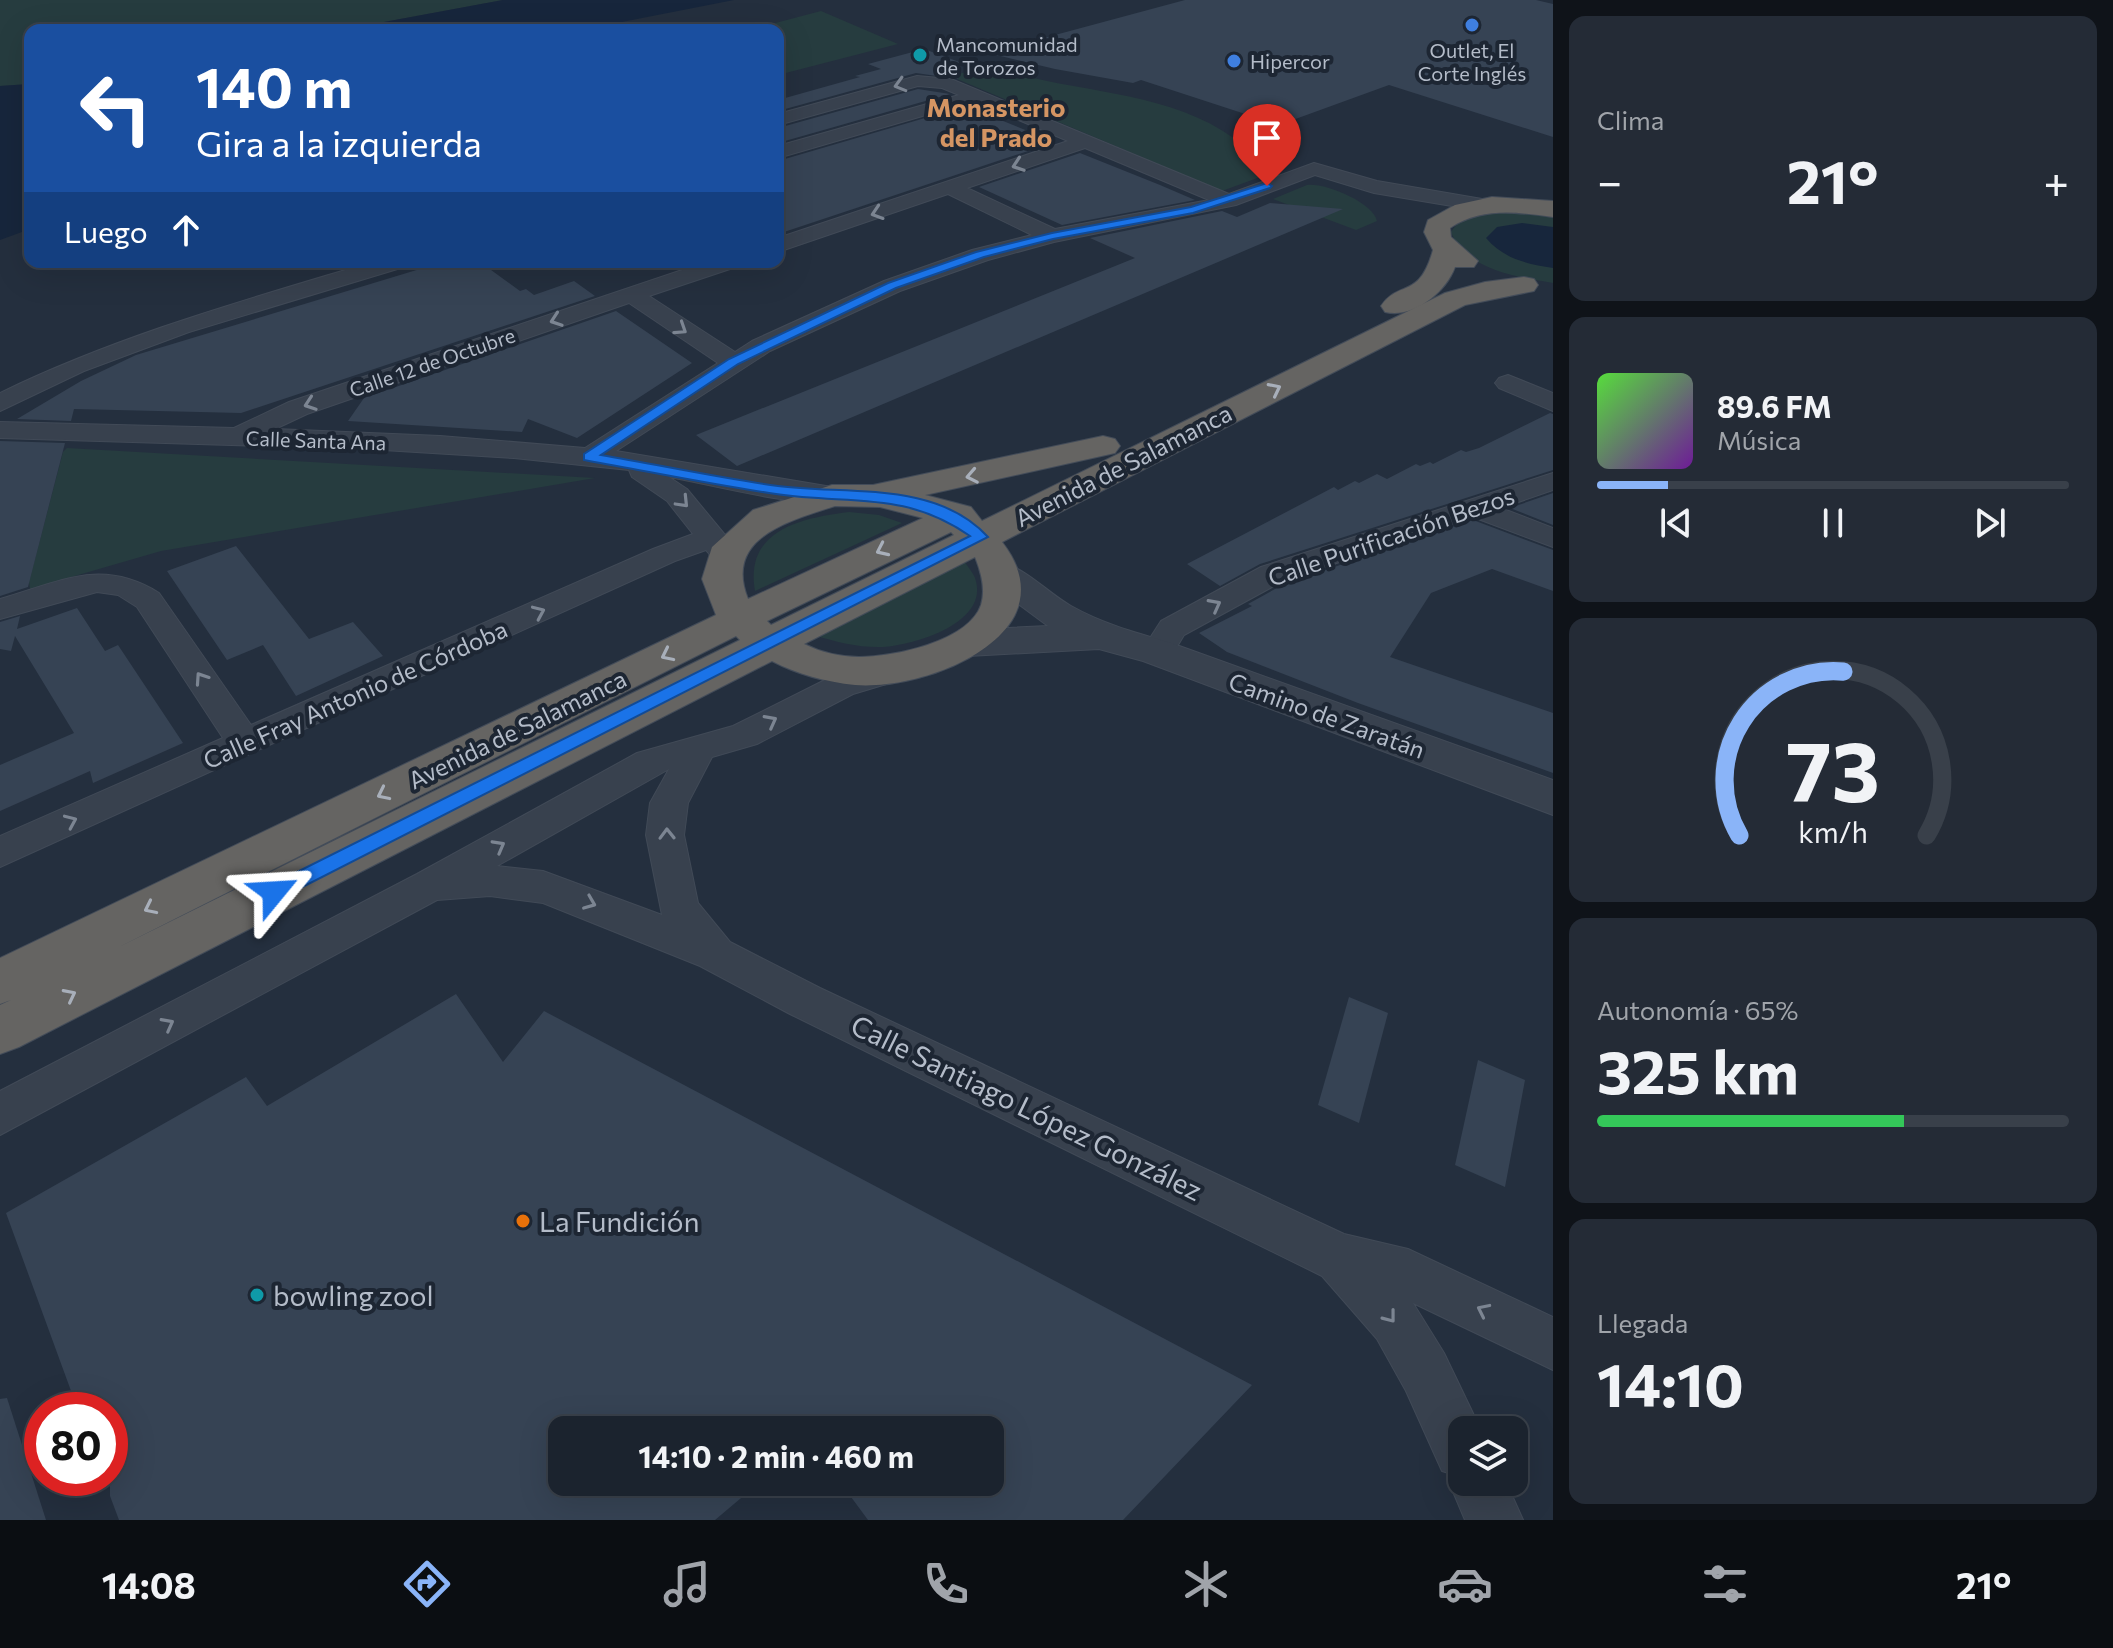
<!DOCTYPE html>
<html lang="es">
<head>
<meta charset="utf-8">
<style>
  body { margin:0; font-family:Commissioner,sans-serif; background:#242b36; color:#f1f3f6; height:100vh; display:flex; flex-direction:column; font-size:30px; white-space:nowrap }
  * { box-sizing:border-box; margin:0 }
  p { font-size:26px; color:#a0a4aa }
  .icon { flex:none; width:44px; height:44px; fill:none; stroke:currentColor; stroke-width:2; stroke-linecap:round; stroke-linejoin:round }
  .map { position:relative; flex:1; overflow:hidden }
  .side { display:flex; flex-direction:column; gap:16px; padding:16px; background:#0f1319; width:560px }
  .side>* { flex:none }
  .banner { position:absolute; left:24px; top:24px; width:760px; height:244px; border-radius:16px; box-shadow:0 8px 32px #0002,0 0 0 2px #39404a; background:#1a4fa0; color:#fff; overflow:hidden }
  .buttons { position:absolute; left:1448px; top:1416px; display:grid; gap:16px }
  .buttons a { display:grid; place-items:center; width:80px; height:80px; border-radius:16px; background:#1b232e; box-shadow:0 8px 32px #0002,0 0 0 2px #39404a; font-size:40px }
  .speed { position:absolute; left:24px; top:1392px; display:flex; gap:16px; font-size:40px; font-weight:700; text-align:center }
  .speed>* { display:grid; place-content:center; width:104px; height:104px; border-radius:50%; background:#1b232e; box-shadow:0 8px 32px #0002,0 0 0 2px #39404a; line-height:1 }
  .speed .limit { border:12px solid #d22; background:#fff; color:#111 }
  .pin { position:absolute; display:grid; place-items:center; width:68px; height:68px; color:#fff; margin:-82px -34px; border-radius:50% 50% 50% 0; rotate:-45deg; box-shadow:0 0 8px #0007 }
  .pin .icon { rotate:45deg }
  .me { position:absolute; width:88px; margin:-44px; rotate:63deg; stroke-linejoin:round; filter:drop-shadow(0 0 6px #0008) }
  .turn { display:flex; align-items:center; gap:28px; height:168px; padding:0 40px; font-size:36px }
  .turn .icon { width:104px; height:104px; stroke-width:2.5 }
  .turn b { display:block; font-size:56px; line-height:68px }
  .then { display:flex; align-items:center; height:76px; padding:0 40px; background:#0003; gap:16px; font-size:30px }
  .big { font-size:60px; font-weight:700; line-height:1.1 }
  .side .tile { flex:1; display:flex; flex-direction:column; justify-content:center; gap:12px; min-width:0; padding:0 28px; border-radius:16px; background:#242b36 }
  .side .dial { align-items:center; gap:0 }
  .dial svg { height:208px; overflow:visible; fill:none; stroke:#39404a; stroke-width:7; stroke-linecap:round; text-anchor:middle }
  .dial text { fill:#f1f3f6; stroke:none }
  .song { display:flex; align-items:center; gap:24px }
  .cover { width:96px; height:96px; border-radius:12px; background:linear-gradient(135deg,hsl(110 70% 55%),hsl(280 70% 35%)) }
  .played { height:8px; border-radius:4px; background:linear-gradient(90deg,#8ab4f8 15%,#39404a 15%) }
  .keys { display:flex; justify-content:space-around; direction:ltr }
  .heat { display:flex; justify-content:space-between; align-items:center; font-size:44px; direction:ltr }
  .charge { height:12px; border-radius:6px; background:linear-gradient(90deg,#34c759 65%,#39404a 0) }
  .trip { position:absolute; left:548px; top:1416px; width:456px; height:80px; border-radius:16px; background:#1b232e; box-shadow:0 8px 32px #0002,0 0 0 2px #39404a; font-weight:700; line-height:80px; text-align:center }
  .tabs { display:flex; height:128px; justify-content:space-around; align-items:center; background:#0b0e12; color:#a0a4aa }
  .tabs .icon { width:56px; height:56px }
  .tabs .active { color:#8ab4f8 }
  .tabs b { font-size:36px; color:#f1f3f6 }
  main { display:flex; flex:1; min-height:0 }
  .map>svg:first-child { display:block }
  .green { fill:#263c3f }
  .water { fill:#17263c }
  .building { fill:#364354 }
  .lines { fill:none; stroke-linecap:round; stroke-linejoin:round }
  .minor-casing { stroke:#414a57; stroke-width:2 }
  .tertiary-casing { stroke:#414a57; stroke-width:2 }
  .trunk-casing { stroke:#434c59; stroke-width:2 }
  .minor { fill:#38414e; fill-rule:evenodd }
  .tertiary { fill:#38414e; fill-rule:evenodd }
  .trunk { fill:#656462; fill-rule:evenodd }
  .oneway { stroke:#7c8592 }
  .oneway2 { stroke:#a8afba }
  .route { fill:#1a73e8; stroke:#114b97; stroke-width:2 }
  .shop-dot { fill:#3f7fe0; stroke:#1d2633; stroke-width:3 }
  .culture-dot { fill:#0f9aa8; stroke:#1d2633; stroke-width:3 }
  .food-dot { fill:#e8710a; stroke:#1d2633; stroke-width:3 }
  .labels { text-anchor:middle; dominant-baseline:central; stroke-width:8; stroke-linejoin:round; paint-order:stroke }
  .far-poi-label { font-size:20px; fill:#b4bcc9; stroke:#1d2633; text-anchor:start }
  .far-street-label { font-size:20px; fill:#b4bcc9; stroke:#1d2633 }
  .street-label { font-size:24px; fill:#b4bcc9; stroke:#1d2633 }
  .far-district-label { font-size:26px; font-weight:bold; fill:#d59563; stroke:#1d2633 }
  .near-street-label { font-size:28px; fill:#b4bcc9; stroke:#1d2633 }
  .near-poi-label { font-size:28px; fill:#b4bcc9; stroke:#1d2633; text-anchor:start }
</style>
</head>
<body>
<main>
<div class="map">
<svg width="1553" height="1520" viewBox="0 0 1553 1520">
  <rect width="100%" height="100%" fill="#242f3e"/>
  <g class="green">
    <polygon points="0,0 503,0 341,30 30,30 30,84 0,86"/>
    <polygon points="821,11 898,44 778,75 778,30 749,30"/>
    <path d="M991,66C1069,94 1165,88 1235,139C1248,148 1259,161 1271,173L1222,191L950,76Z"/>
    <path d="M1307,185C1327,183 1373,203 1377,221L1356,230L1273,199Z"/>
    <path d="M1496,211L1553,216V283C1518,277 1465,270 1451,232C1461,216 1478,214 1496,211Z"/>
    <polygon points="67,448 595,478 161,551 30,589 29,582 63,452"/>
    <path d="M849,512L879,515L902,523L755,591C744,530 801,518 849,512Z"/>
    <path d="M965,562C968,567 973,573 975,578C991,623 914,645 883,647C860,648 837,642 816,636Z"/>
  </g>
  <g class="water">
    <polygon points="503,0 734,0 581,30 341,30"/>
    <polygon points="30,84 30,229 0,240 0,86"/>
    <path d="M1522,223L1553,227V268C1527,264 1504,259 1486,238L1497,227Z"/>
  </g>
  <g class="building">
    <polygon points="1185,0 1536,0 1553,4 1553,137 1389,85 1279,125 1141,80 1133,83 1055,69 988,53"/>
    <polygon points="924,49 962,63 958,79 916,73 778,111 778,100 860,77 855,76 881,69 868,64"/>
    <polygon points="918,89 950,94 778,143 778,128"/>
    <polygon points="966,106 1055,142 778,234 778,161"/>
    <polygon points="1080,153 1160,185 1195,200 1062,225 979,187"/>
    <polygon points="1270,203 1343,209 737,466 696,435 1135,258 1090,238 1222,211 1237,217"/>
    <polygon points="443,262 480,262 520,291 526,289 534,295 574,281 595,296 241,413 74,409 71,421 17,419 81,381 136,355"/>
    <polygon points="616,311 692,363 577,438 528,419 522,432 348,421 364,398"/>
    <polygon points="1550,413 1553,414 1553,470 1260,564 1220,586 1187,564 1334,487 1338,490 1355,481 1359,483 1377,474 1387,479 1416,464 1420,466 1430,462 1433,464 1461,450 1466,452 1479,448"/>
    <polygon points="0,441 65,443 28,587 0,596"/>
    <polygon points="1553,493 1553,525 1510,508"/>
    <polygon points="1473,520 1553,550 1553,591 1492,569 1431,593 1390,657 1553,713 1553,773 1358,703 1227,652 1199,633 1252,606 1248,604 1284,584"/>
    <polygon points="236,546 309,639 353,622 383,656 296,696 263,645 227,660 167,571"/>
    <polygon points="77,608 105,651 118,645 183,743 93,783 90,771 0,811 0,765 74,733 15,636 11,651 0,649 0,622 20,616 17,629"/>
    <polygon points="456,994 503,1062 544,1011 1252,1385 1123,1520 868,1520 840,1482 990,1482 990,1430 562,1430 562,1482 760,1482 715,1520 119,1520 110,1496 110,1410 78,1410 6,1213 246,1077 267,1106"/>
    <polygon points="1349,997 1388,1013 1359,1123 1318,1105"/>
    <polygon points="1478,1060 1525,1080 1505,1187 1455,1165"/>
    <polygon points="7,1398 46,1520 0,1520 0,1399"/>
  </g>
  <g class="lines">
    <g class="minor-casing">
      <g id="minor">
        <path d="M917,76L951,79L1229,194L1314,163L1377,181L1482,199L1492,205L1482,211L1374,193L1315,175L1236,205L1054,242L988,260L900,291L770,351L616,451L832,487L842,490L846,496L842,502C809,510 708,484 669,477L687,489L735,547L739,553L735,559C721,563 715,561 706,550L675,561L0,867V836L223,738L137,607L118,595L97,592L0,619V599C60,582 101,557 159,593L251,725L653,549L693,534L667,501L632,477L629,470L514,458L367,449L0,438V422L234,428L289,402L706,262H739L736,267L649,296L735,352L752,341L884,281L972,250L1032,235L948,194L778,252V238L1068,141L974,101L778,158V146L959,95L942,88L918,86L778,125V114ZM1085,148L1209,200L1055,229L967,188ZM629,303L718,363L585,448L440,436L275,429L307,414Z"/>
        <path d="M372,262H407L404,267L189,332L84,371L0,411V393C119,335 246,300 372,262Z"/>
        <polygon points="1508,375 1553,393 1553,411 1499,388 1495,383 1499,378"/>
        <polygon points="1553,473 1553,490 1501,508 1553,528 1553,547 1473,517 1283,581 1184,635 1169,660 1157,663 1145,660 1141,652 1161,621 1261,567"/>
        <path d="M891,660L903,663L908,671L903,679L853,694L757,744L712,757L688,803L684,835L698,903L730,942L820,988L1344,1234L1408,1249L1553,1317V1370L1413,1303L1444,1353L1481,1430H1462V1482H1506L1523,1520H1465L1449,1482L1452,1474L1442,1471L1406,1391L1377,1339L1322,1276L790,1014L700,966L543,903L490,896L437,900L0,1135V1091L417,874L637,753L733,726L829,678ZM669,769L650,803L646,835L662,915L543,871L497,866Z"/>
      </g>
    </g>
    <g class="tertiary-casing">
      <path id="tertiary" d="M1003,563C1028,570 1048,593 1071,606C1103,624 1137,633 1171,643L1553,780V815L1143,661L1099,649L968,656L954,652L948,643L954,634L968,630L1048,626L990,583L984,575L990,567Z"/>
    </g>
    <g class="trunk-casing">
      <g id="trunk">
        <path d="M1492,197L1553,201V217C1517,212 1482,207 1450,228L1451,237L1478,261L1474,267H1455C1446,292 1413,319 1385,312L1381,306C1400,279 1419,300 1433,250L1424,232L1428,220L1455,205Z"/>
        <path d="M1524,277L1534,279L1538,285L1534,291L1465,305L1002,542C1073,633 927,691 855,685C826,682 797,674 772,661L19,1047L0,1054V1005L11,1000L0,1004V958L716,615L702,579L712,547L753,510L832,485H873L1103,436L1115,439L1120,446L1115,453L925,495L971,507L982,521L1445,293L1485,282ZM835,506L880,507L923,518L748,599C723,537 790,521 835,506ZM951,532L954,535L771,625L767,621ZM975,557C981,572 986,589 981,605C968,642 892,657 859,657C841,657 820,652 804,644ZM736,636L740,640L119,947Z"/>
      </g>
    </g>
    <use href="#minor" class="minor"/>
    <use href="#tertiary" class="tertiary"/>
    <use href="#trunk" class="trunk"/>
  </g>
  <defs><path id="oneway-chevron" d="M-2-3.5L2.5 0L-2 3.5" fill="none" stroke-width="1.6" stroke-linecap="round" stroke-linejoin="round" transform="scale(2)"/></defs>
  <g class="oneway">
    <use href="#oneway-chevron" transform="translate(900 85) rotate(164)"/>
    <use href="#oneway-chevron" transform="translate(1018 165) rotate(161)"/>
    <use href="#oneway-chevron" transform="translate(877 213) rotate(162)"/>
    <use href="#oneway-chevron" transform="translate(556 320) rotate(161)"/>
    <use href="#oneway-chevron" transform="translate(681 329) rotate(33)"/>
    <use href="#oneway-chevron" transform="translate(310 404) rotate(161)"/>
    <use href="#oneway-chevron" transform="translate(683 502) rotate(46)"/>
    <use href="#oneway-chevron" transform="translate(1215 605) rotate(-28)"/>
    <use href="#oneway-chevron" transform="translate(539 612) rotate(-24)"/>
    <use href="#oneway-chevron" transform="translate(201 678) rotate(-124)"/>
    <use href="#oneway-chevron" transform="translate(771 721) rotate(-28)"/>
    <use href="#oneway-chevron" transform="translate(71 821) rotate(-24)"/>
    <use href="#oneway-chevron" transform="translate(667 834) rotate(-91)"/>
    <use href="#oneway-chevron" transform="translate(499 846) rotate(-29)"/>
    <use href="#oneway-chevron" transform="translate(590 903) rotate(22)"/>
    <use href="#oneway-chevron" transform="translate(168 1024) rotate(-28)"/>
    <use href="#oneway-chevron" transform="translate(1483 1310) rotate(-154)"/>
    <use href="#oneway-chevron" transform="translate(1390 1317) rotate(52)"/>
  </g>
  <g class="oneway2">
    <use href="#oneway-chevron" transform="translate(1275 389) rotate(-27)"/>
    <use href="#oneway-chevron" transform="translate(972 476) rotate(169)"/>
    <use href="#oneway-chevron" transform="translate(882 550) rotate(155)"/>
    <use href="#oneway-chevron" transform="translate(667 655) rotate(154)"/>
    <use href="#oneway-chevron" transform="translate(383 794) rotate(154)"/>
    <use href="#oneway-chevron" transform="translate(150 908) rotate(154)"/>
    <use href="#oneway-chevron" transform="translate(70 995) rotate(-27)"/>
  </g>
  <path class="route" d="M1267,183L1272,186L1270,188L1193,213L1053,239L984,257L896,288L738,364L601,455C660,465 719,478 778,486C846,495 936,480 988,537L281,898H267L264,892L267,887L970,536C904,490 850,505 776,494C714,485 651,472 589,461L584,460V454L729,359L888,283L976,252L1052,233L1191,207Z"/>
  <g class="shop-dot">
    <circle cx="1472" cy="25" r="8"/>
    <circle cx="1234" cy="61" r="8"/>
  </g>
  <g class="culture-dot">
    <circle cx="920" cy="55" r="8"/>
    <circle cx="257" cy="1295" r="8"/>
  </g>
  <circle class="food-dot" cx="523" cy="1221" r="8"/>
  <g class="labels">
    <g class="far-poi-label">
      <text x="936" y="44">Mancomunidad<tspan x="936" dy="23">de Torozos</tspan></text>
      <text x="1472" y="50" text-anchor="middle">Outlet, El<tspan x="1472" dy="23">Corte Inglés</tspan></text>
      <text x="1250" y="61">Hipercor</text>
    </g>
    <g class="far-street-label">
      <text transform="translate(432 362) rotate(-19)">Calle 12 de Octubre</text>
      <text transform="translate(316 440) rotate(2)">Calle Santa Ana</text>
    </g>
    <g class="street-label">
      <text transform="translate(1123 465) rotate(-27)">Avenida de Salamanca</text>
      <text transform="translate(1391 536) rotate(-19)">Calle Purificación Bezos</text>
      <text transform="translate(355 694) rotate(-24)">Calle Fray Antonio de Córdoba</text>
      <text transform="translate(1327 715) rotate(20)">Camino de Zaratán</text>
      <text transform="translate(517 729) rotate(-26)">Avenida de Salamanca</text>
    </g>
    <g class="far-district-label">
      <text x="996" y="106">Monasterio<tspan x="996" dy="30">del Prado</tspan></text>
    </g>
    <g class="near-street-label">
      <text transform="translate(1027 1107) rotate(26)">Calle Santiago López González</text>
    </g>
    <g class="near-poi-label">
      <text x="539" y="1221">La Fundición</text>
      <text x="273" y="1295">bowling zool</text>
    </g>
  </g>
</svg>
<div class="buttons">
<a><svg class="icon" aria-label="layers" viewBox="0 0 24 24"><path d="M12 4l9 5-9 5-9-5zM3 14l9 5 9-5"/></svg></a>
</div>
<div class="speed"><div class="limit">80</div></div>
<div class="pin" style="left:1267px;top:186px;background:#d93025"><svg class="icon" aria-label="arrive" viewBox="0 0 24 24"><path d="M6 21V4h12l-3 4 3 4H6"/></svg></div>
<svg class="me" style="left:274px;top:892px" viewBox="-20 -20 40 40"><path d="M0-17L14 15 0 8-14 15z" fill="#1a73e8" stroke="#fff" stroke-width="4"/></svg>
<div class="trip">14:10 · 2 min · 460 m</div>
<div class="banner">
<div class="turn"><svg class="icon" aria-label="left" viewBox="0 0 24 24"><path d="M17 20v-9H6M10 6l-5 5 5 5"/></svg><div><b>140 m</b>Gira a la izquierda</div></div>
<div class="then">Luego<svg class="icon" aria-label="ahead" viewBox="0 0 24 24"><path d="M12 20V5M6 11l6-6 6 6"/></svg></div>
</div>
</div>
<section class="side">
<div class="tile"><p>Clima</p>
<div class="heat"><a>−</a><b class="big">21°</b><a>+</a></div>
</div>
<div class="tile">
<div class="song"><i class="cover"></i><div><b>89.6 FM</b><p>Música</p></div></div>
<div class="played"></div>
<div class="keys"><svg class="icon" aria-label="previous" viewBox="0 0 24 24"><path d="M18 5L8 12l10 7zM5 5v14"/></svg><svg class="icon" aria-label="pause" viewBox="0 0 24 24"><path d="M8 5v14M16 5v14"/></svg><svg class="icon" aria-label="next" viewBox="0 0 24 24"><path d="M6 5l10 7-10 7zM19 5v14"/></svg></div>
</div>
<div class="tile dial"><svg viewBox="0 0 100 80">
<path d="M14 69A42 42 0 1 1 86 69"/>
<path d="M14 69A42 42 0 0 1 54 6" stroke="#8ab4f8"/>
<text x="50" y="56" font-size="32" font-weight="700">73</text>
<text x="50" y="72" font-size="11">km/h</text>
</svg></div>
<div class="tile"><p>Autonomía · 65%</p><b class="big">325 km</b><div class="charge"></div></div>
<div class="tile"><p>Llegada</p><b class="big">14:10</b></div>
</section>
</main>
<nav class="tabs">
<b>14:08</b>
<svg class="icon active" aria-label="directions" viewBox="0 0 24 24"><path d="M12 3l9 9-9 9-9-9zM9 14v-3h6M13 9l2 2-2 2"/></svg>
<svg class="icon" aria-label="music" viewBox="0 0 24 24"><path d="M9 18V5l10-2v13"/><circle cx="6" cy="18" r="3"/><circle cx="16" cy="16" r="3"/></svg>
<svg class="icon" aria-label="phone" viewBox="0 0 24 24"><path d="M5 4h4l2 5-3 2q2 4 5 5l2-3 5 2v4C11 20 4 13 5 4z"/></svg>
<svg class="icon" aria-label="climate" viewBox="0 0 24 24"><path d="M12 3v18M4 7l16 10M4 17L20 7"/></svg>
<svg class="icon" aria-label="car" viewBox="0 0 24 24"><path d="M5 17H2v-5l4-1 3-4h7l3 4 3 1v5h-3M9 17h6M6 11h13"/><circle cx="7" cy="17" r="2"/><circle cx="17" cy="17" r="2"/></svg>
<svg class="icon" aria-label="filters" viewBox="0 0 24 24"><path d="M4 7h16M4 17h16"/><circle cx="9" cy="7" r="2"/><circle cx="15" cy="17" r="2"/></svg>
<b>21°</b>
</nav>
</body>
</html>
